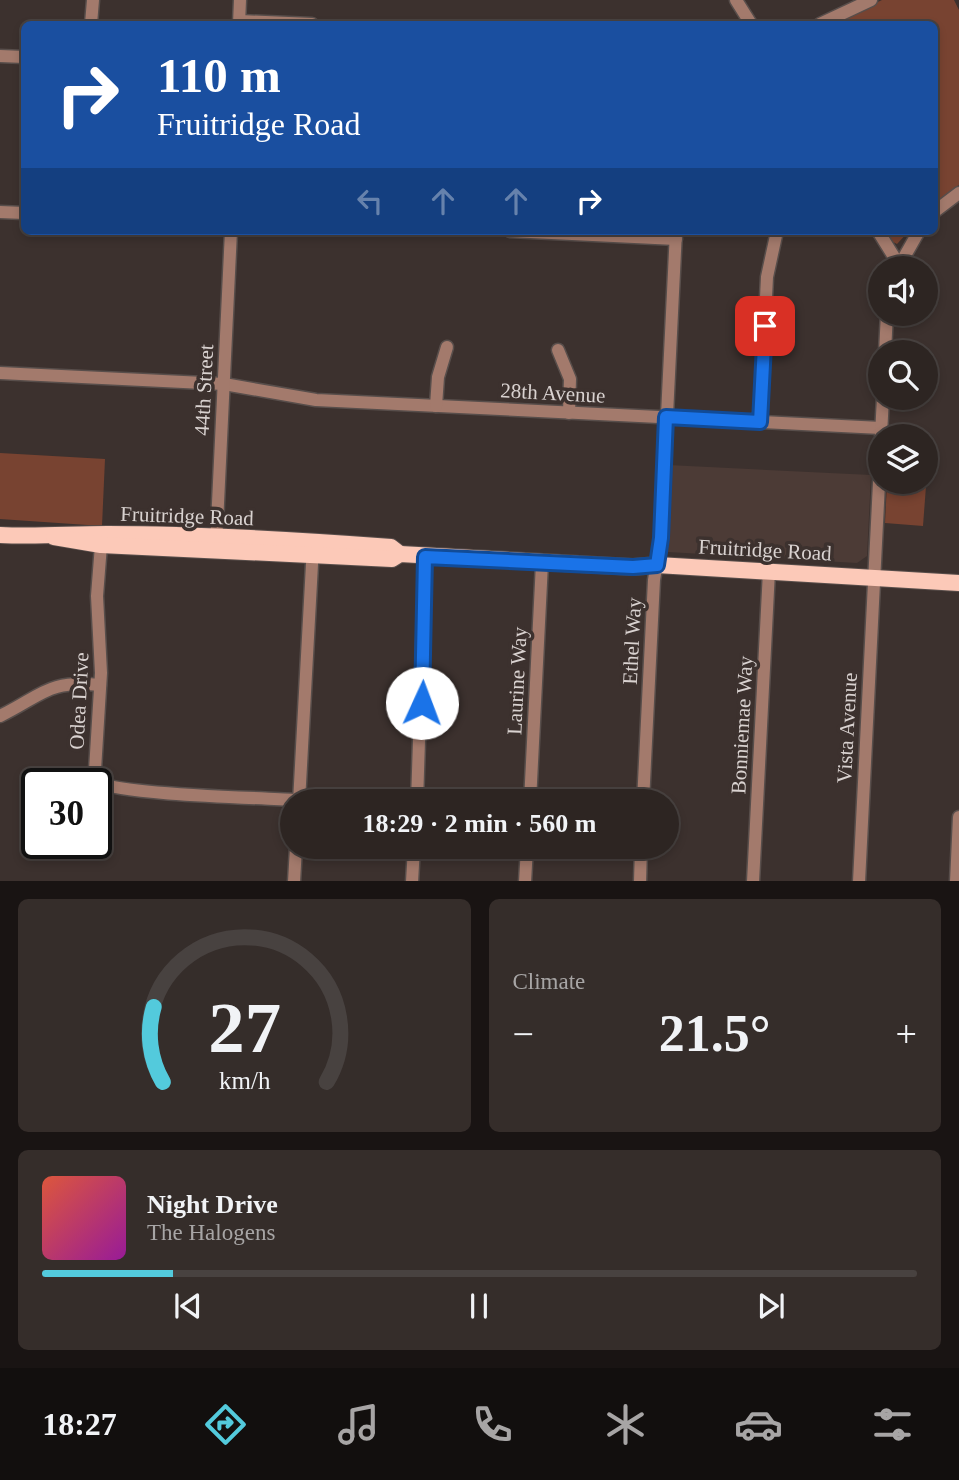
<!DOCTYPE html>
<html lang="en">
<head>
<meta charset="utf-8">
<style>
  body { margin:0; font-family:Georgia,serif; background:#352d2a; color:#f1f3f6; height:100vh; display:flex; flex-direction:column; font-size:26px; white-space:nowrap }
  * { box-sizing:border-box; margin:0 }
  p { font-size:23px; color:#a7a5a5 }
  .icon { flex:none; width:38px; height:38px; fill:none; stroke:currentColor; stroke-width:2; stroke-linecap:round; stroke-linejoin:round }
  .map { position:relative; height:881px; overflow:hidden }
  .panel { display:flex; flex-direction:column; gap:18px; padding:18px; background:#191413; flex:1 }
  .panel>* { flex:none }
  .hud { position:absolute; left:21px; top:21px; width:917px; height:214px; border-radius:10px; box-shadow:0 4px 10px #0003,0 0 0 2px #484240; background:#1a4fa0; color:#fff; overflow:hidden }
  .tools { position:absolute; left:868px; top:256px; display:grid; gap:14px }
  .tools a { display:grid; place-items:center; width:70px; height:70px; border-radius:50%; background:#2d2522; box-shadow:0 4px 10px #0003,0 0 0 2px #484240; font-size:35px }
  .speed { position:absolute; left:21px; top:768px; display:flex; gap:14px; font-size:35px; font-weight:700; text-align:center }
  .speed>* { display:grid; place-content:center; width:91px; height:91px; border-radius:50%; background:#2d2522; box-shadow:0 4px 10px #0003,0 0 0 2px #484240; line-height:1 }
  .speed .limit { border:4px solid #111; border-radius:10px; background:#fff; color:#111 }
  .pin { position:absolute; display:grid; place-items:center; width:60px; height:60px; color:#fff; margin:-30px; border-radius:14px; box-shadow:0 4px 10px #0006 }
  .me { position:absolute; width:77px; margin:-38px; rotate:2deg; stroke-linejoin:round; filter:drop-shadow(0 0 5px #0008) }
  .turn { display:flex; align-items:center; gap:24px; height:147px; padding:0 21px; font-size:32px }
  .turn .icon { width:91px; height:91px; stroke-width:2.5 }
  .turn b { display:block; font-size:49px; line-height:60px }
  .lanes { display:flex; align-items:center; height:66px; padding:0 21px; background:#0003; justify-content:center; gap:35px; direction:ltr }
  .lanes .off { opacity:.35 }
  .big { font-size:52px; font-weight:700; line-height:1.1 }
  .panel .card { flex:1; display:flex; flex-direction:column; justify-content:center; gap:10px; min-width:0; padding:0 24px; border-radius:10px; background:#352d2a }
  .panel .dial { align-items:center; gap:0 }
  .dial svg { height:182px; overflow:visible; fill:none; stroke:#484240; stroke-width:7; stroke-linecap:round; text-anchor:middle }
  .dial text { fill:#f1f3f6; stroke:none }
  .song { display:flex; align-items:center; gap:21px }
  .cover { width:84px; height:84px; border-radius:10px; background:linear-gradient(135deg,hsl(10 70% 55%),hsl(300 70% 35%)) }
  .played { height:7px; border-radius:4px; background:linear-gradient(90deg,#53cadc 15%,#484240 15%) }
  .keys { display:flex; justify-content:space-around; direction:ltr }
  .heat { display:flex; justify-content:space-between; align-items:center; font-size:38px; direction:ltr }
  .panel .tiles { flex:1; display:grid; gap:18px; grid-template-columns:1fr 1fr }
  .card:last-child { grid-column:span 2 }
  .trip { position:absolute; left:280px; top:789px; width:399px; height:70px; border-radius:35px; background:#2d2522; box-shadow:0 4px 10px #0003,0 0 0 2px #484240; font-weight:700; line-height:70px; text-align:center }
  .menu { display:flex; height:112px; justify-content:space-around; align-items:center; background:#120f0e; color:#a7a5a5 }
  .menu .icon { width:49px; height:49px }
  .menu .active { color:#53cadc }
  .menu b { font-size:32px; color:#f1f3f6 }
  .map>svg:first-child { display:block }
  .built { fill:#4c3b36 }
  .green { fill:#784331 }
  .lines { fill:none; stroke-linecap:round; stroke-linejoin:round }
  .minor-casing { stroke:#584e4b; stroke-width:15 }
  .major-casing { stroke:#584e4b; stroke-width:18 }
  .minor { stroke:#a37a6c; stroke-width:12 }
  .major { stroke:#fcc9b8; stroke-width:16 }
  .route-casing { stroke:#114b97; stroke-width:18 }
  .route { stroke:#1a73e8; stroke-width:12 }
  .labels { text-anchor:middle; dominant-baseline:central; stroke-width:7; stroke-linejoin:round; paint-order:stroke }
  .street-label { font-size:21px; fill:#d9d2d0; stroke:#3c312e }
</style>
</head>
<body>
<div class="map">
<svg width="959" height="882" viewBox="0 0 959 882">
  <rect width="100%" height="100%" fill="#3c312e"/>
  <polygon class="built" points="668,465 871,475 867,556 857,563 668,552 665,548"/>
  <g class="green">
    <polygon points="882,0 954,0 959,10 959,185 935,203 934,24 832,24"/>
    <polygon points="884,231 909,231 897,244 891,241"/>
    <polygon points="0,453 105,459 102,526 0,519"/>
    <polygon points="887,483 926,486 923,526 885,523"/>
  </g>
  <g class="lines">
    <g class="minor-casing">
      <g id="minor">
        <polyline points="736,0 751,24"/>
        <polyline points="240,21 312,24"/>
        <polyline points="91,24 93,0"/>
        <polyline points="239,24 240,0"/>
        <polyline points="820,24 871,0"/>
        <polyline points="0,56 24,57"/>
        <polyline points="0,212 24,213"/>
        <polyline points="934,212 959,193"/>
        <polyline points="510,231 676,239"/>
        <polyline points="878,231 899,265"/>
        <polyline points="898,268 919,231"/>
        <polyline points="558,350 570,379 569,413"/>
        <polyline points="885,352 887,313"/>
        <polyline points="0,373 224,384 316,400 881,428"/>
        <polyline points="436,406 438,377 447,347"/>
        <polyline points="760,422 767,277 777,231"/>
        <polyline points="881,435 883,397"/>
        <path d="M101,545L97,596L101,673L95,770L99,782C117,795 267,798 299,800"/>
        <polyline points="216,545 231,231"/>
        <path d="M0,716C43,695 47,680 100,685"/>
        <polyline points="299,802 313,546"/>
        <polyline points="417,802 425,557"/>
        <polyline points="530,802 542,563"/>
        <polyline points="643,802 654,580 661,538 676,231"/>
        <polyline points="294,882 296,847"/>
        <polyline points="412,882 414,847"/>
        <polyline points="525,882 527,847"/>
        <polyline points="640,882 641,847"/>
        <polyline points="753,882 769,571"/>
        <polyline points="859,882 880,463"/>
        <polyline points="956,882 959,817"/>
      </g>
    </g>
    <g class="major-casing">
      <g id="major">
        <path d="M0,535C36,537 71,534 107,534C201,534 297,540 391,547L400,554"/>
        <polyline points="54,537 101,545 392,559 400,554 633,567 657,565 959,583"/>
      </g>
    </g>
    <use href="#minor" class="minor"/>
    <use href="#major" class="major"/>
  </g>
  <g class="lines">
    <g class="route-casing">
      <polyline id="route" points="422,703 425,557 633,567 657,565 661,538 666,417 760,422 765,326"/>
    </g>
    <use href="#route" class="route"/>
  </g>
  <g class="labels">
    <g class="street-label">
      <text transform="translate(204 390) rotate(-87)">44th Street</text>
      <text transform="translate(553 393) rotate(3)">28th Avenue</text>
      <text transform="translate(187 516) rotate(2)">Fruitridge Road</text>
      <text transform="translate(765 550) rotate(3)">Fruitridge Road</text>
      <text transform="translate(632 641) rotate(-87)">Ethel Way</text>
      <text transform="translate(517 681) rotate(-87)">Laurine Way</text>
      <text transform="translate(79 701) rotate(-87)">Odea Drive</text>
      <text transform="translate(742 725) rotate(-87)">Bonniemae Way</text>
      <text transform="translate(847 728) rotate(-87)">Vista Avenue</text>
    </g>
  </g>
</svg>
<div class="tools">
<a><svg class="icon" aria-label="sound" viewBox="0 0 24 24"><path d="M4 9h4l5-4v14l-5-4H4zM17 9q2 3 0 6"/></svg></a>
<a><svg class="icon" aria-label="search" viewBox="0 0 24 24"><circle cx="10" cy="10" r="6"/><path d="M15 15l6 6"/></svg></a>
<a><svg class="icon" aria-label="layers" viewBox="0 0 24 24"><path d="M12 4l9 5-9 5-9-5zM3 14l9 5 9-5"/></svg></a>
</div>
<div class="speed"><div class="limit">30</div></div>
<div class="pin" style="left:765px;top:326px;background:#d93025"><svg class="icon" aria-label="arrive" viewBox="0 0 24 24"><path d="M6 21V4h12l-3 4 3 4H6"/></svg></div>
<svg class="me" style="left:422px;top:703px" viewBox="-20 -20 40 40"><circle r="19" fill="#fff"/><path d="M0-13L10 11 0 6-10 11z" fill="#1a73e8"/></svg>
<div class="trip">18:29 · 2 min · 560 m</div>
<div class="hud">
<div class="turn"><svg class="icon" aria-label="right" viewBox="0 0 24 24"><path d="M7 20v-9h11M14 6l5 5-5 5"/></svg><div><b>110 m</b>Fruitridge Road</div></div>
<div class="lanes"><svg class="icon off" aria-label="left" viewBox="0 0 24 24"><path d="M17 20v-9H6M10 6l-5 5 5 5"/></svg><svg class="icon off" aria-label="ahead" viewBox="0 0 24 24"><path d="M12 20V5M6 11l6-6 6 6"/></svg><svg class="icon off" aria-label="ahead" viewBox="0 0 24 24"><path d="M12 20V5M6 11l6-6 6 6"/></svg><svg class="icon" aria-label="right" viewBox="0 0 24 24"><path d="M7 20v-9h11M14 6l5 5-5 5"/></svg></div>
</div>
</div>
<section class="panel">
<div class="tiles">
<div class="card dial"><svg viewBox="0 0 100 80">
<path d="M14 69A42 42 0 1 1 86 69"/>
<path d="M14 69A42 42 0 0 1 10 36" stroke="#53cadc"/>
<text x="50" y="56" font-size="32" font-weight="700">27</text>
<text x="50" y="72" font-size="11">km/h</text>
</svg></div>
<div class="card"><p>Climate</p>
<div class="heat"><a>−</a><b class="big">21.5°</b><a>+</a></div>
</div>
<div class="card">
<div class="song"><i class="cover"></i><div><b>Night Drive</b><p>The Halogens</p></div></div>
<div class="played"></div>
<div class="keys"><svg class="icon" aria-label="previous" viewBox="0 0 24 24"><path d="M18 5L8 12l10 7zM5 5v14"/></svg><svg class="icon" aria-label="pause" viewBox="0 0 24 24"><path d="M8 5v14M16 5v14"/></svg><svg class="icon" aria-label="next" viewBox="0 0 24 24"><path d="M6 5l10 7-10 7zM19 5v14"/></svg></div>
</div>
</div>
</section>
<nav class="menu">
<b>18:27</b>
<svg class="icon active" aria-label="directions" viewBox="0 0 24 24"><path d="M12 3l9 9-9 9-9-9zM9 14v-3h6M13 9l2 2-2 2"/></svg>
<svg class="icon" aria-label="music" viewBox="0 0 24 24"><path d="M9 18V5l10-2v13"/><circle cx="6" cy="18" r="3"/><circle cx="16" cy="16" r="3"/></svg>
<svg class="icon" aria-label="phone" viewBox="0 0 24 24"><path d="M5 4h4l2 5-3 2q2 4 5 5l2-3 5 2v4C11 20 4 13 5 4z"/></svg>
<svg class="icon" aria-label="climate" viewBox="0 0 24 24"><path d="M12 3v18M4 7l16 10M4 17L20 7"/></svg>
<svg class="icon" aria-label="car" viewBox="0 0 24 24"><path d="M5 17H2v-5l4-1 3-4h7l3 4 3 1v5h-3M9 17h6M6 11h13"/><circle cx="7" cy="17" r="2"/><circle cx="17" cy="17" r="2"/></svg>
<svg class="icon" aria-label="filters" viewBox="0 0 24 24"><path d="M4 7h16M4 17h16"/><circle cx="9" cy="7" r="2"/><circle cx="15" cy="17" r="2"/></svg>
</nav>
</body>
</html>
